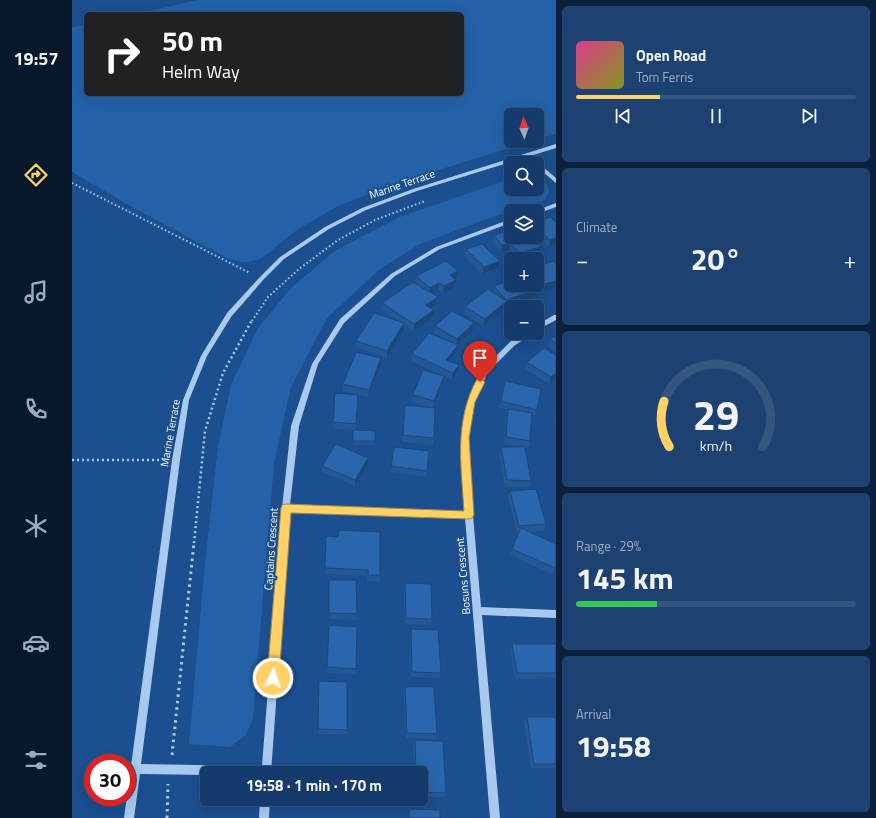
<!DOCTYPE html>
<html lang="en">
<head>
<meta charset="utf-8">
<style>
  body { margin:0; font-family:"Titillium Web",sans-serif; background:#1d4271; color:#f1f3f6; height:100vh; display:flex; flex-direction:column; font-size:15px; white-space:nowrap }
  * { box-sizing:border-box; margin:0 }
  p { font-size:13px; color:#9dadc1 }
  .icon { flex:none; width:22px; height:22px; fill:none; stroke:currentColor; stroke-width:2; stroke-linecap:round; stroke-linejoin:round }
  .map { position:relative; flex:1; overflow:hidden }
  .sheet { display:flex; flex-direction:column; gap:6px; padding:6px; background:#0b203b; width:320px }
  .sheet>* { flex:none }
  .banner { position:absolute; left:12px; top:12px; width:380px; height:84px; border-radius:6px; box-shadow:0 4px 16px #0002,0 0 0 1px #33557e; background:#202124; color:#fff; overflow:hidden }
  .needle { width:26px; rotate:358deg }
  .fabs { position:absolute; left:432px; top:108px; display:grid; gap:8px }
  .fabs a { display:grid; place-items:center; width:40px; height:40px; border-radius:6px; background:#143b6b; box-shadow:0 4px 16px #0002,0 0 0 1px #33557e; font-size:20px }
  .speed { position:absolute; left:12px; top:754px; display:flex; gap:8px; font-size:20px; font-weight:700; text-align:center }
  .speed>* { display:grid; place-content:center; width:52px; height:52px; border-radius:50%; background:#143b6b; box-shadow:0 4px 16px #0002,0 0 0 1px #33557e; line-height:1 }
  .speed .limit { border:6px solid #d22; background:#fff; color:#111 }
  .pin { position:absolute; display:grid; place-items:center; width:34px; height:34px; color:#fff; margin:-41px -17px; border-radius:50% 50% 50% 0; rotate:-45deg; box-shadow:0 0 4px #0007 }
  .pin .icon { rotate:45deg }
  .me { position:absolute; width:44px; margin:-22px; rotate:4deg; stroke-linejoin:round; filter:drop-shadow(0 0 3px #0008) }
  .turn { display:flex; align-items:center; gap:14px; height:84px; padding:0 12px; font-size:18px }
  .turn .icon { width:52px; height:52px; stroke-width:2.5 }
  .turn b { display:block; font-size:28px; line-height:34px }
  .big { font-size:30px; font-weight:700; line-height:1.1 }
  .sheet .card { flex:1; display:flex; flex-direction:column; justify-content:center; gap:6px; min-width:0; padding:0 14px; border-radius:6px; background:#1d4271 }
  .sheet .dial { align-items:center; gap:0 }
  .dial svg { height:104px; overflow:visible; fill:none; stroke:#33557e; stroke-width:7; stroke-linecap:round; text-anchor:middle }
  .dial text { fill:#f1f3f6; stroke:none }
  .song { display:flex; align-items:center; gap:12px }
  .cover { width:48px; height:48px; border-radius:6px; background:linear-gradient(135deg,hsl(330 70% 55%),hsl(70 70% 35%)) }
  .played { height:4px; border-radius:2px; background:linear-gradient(90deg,#ffd166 30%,#33557e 30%) }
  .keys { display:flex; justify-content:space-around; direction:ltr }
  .heat { display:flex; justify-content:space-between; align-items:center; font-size:22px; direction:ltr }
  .charge { height:6px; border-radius:3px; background:linear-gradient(90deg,#34c759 29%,#33557e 0) }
  .trip { position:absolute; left:128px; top:766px; width:228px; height:40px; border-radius:6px; background:#143b6b; box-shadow:0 4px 16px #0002,0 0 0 1px #33557e; font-weight:700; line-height:40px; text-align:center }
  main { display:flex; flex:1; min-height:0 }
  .tabs { display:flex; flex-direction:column; width:72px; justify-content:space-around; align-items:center; background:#08182b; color:#9dadc1 }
  .tabs .icon { width:28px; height:28px }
  .tabs .current { color:#ffd166 }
  .tabs b { font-size:18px; color:#f1f3f6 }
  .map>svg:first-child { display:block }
  .green { fill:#2461a8 }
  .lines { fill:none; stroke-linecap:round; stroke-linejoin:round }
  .path-far2 { stroke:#a9c9ee; stroke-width:2; stroke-dasharray:1.5 2.5; stroke-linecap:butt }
  .path-far1 { stroke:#a9c9ee; stroke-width:2.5; stroke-dasharray:2 3; stroke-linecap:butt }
  .path { stroke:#a9c9ee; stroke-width:3; stroke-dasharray:2.5 4; stroke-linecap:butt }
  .minor { fill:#a9c9ee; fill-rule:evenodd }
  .wall { fill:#245895 }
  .shaded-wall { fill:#1d4779 }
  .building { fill:#2a66ad; stroke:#1d4779 }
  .route { fill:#ffd166; stroke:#a68842 }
  .labels { text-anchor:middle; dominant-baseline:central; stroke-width:4; stroke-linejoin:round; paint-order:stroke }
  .street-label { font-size:11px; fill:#fff; stroke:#1b4f8f }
</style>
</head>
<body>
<main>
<nav class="tabs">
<b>19:57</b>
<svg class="icon current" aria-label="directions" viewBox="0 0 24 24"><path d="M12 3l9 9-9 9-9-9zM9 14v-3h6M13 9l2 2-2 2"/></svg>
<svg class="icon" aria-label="music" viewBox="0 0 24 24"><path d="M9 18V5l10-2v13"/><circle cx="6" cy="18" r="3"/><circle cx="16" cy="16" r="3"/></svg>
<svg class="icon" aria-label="phone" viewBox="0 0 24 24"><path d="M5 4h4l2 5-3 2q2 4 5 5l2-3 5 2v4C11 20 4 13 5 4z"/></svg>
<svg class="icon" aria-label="climate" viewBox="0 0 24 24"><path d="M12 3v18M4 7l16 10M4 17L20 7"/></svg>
<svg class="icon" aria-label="car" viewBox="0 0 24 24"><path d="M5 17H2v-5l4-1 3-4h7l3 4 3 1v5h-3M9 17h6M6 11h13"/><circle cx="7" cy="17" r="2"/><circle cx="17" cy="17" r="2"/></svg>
<svg class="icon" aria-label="filters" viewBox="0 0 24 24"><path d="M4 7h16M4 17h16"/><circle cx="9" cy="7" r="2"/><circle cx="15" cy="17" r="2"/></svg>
</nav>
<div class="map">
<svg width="484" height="818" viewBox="0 0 484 818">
  <rect width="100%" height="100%" fill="#1b4f8f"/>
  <g class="green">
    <polygon points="126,0 484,0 484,134 465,139 465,115 439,115 439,141 460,141 325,183 266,206 226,229 190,258 182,261 172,262 157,259 60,207 0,172 0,27 14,25 14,94 390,94 390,14 64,14"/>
    <polygon points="439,179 439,189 465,189 465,179 473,181 477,190 473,200 412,220 348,244 308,269 255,318 219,387 202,463 181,718 174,735 158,747 117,744 133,563 146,446 159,385 186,328 219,288 264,250 330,216"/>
  </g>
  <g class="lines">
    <g class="path-far2">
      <polyline points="0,183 178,273"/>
      <polyline points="180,321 196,297 227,269 266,240 303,220 353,201"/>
    </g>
    <g class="path-far1">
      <polyline points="0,460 91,460"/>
      <polyline points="122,543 133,431 151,373 180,320"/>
    </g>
    <g class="path">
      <polyline points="100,755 122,542"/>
      <polyline points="95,818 96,784"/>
    </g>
    <g class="minor">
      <polygon points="484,144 484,148 345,191 294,210 257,229 212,259 192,279 159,317 135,356 117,400 108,460 69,764 190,766 210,508 219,426 240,364 268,319 319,274 364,247 439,219 439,223 368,249 323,276 272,323 246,364 227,426 218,505 393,512 389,438 396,402 411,369 438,342 453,333 461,333 442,346 416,372 402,402 397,438 401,515 409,607 484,610 484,618 410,615 428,818 418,818 393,518 218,511 199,773 135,773 135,775 68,774 62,818 52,818 100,460 111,400 129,356 155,313 188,277 208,257 253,227 290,208 341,189"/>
      <polygon points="465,162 484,178 484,183 465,167 465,163 463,163"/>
      <polygon points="484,203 484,207 467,213 465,214 465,211 463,211"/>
      <polygon points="482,315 484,315 484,320 465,330 465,325"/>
      <polygon points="188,799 198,799 197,818 187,818"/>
    </g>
  </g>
  <g class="wall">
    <polygon points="465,221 484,222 484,244 477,247 465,236"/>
    <polygon points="422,235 469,247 467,254 448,259 444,259 437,250 429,252 420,242"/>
    <polygon points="394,249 428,261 426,268 410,274 392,256"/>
    <polygon points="484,264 484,287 470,291 464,285 465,285 465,267"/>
    <polygon points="344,276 385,278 383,279 384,280 383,287 371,293 366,290 359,293 364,304 359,308 361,317 342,331 332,325 332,330 315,358 284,347 284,341 327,321 310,310 310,303 343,283"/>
    <polygon points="422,286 468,289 466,296 434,306 434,308 411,326 392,314 393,307 420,292"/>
    <polygon points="402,323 401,330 385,345 386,345 384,352 377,361 387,365 385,372 380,380 372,376 370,383 361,408 340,402 341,395 370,375 339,361 340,354 373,340 362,333 363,326"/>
    <polygon points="484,336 484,353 476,346 478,339"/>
    <polygon points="309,358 309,364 296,397 271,391 271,384"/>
    <polygon points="455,362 484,377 477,384 453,369"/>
    <polygon points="433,381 465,410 463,416 460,415 458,441 456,448 453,447 459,481 457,487 433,487 427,454 429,447 452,447 432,444 434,416 436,410 427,408"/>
    <polygon points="286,395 284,430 261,429 261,422"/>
    <polygon points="333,405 362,438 361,445 330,442"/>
    <polygon points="484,413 484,433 483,414"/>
    <polygon points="281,434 303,441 303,445 281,445"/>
    <polygon points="322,447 355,471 354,477 319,472"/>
    <polygon points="296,458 296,464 283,486 250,472 250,466"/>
    <polygon points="438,491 474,524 472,531 456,532 484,565 480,574 438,555 447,532 445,532 436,497"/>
    <polygon points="254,536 266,537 308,575 308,581 295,581 295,576 253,574"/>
    <polygon points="257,580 285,614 284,620 257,619"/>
    <polygon points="333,583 360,619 359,625 333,624 332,589"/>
    <polygon points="257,625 284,669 283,674 255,673"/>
    <polygon points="339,629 369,673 367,678 339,677 338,634"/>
    <polygon points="440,644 484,644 484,678 443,679 438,650"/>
    <polygon points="247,681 275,730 275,734 246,734"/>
    <polygon points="333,687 365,734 364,739 334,738 332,692"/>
    <polygon points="455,717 484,717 484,768 459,768 452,722"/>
    <polygon points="343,740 374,793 372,797 349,797 349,773 343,773 341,744"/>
    <polygon points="337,809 368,818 336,818 336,813"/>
  </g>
  <g class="shaded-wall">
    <polygon points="484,238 484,244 477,247 478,240"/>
    <polygon points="438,243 437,250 429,252 430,245"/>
    <polygon points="469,247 467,254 448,259 445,259 447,253"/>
    <polygon points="428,261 426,268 410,274 412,267"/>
    <polygon points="386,271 385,278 377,282 378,275"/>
    <polygon points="384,280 383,287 371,293 372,286"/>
    <polygon points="484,281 484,287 470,291 472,284"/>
    <polygon points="367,283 366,290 357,294 358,288"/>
    <polygon points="468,289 466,296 434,306 434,308 411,326 413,319 434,300"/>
    <polygon points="366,297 364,304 353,312 354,305"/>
    <polygon points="362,310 361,317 342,331 342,324"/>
    <polygon points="332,323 332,330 315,358 315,351"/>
    <polygon points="402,323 401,330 384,346 385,339"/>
    <polygon points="386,345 384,352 373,367 374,360"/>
    <polygon points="309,358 309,364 296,397 297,390"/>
    <polygon points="387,365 385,372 380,380 381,373"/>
    <polygon points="484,373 484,377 477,384 479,377"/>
    <polygon points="372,376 370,383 361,408 362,401"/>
    <polygon points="296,458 296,464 283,486 283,480"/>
  </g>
  <g class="building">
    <polygon points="478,217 484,222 484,238 478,240 465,228 465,221"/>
    <polygon points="439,230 439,237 460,237 469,247 447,253 438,243 430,245 422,235"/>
    <polygon points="410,244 428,261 412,267 394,249"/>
    <polygon points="374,261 386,271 378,275 384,280 372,286 367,283 358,288 344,276"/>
    <polygon points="481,261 484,264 484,281 472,284 465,277 465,267"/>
    <polygon points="439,280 439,285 464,285 468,289 434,300 422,286"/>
    <polygon points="341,282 366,297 354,305 362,310 342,324 310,303"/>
    <polygon points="416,289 435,301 413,319 393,307"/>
    <polygon points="380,311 402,323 385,339 363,326"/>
    <polygon points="302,313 332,323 315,351 284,341"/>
    <polygon points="357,333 386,345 374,360 387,365 381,373 340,354"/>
    <polygon points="484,336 484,344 478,339"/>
    <polygon points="472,348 484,355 484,373 479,377 455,362"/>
    <polygon points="284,352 309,358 297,390 271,384"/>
    <polygon points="351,370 372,376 362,401 341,395"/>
    <polygon points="433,381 469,389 465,410 429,401"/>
    <polygon points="263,393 286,395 284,424 261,422"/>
    <polygon points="333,405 363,408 362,438 331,435"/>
    <polygon points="436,409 460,413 458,441 434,437"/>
    <polygon points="281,430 303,431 303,441 281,441"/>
    <polygon points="264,444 296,458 283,480 250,466"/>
    <polygon points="322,447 357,451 355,471 319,466"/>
    <polygon points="429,447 453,447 459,481 435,480"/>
    <polygon points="464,489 474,524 447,526 438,491"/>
    <polygon points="449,528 484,544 484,565 483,568 440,549"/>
    <polygon points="267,530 308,532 308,575 296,575 296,570 253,568 254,536 266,537"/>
    <polygon points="257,580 284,580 285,614 257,613"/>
    <polygon points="333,583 359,584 360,619 334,618"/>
    <polygon points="257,625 285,627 284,669 255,667"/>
    <polygon points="339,629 366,630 369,673 340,672"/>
    <polygon points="440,644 484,644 484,673 445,673"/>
    <polygon points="247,681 275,682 275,730 246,729"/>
    <polygon points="333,687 362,687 365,734 335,733"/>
    <polygon points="455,717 484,717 484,764 462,764"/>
    <polygon points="343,740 371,741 374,793 349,792 349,773 344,773"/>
    <polygon points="337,809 368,810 368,818 337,818"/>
  </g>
  <path class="route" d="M408,378L413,382L403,402L397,438L402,515L400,518L397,519L219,513L207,678L205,682L201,684L197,682L195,678L209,508L210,505L214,504L392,511C389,465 382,421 405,379Z"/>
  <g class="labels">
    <g class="street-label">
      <text transform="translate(330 184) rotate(-19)">Marine Terrace</text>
      <text transform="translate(98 433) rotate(-80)">Marine Terrace</text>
      <text transform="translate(199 549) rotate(-86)">Captains Crescent</text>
      <text transform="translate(391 576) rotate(-95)">Bosuns Crescent</text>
    </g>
  </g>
</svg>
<div class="fabs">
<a><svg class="needle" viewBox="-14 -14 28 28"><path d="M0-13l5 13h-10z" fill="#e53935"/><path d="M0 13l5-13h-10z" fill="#9dadc1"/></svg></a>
<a><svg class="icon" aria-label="search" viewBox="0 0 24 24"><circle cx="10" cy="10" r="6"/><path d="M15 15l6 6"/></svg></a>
<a><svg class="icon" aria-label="layers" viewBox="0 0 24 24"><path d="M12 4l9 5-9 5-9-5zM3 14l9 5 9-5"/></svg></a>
<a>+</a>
<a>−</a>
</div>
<div class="speed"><div class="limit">30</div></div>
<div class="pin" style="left:408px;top:382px;background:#d93025"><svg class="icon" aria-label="arrive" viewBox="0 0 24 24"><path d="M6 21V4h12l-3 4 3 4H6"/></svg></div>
<svg class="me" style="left:201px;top:678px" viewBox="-20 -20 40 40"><circle r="17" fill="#ffd166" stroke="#fff" stroke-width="3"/><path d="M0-11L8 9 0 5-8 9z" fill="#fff"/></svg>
<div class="trip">19:58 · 1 min · 170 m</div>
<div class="banner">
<div class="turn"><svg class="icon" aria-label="right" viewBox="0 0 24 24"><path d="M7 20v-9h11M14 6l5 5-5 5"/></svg><div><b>50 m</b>Helm Way</div></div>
</div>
</div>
<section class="sheet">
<div class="card">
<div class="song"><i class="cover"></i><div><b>Open Road</b><p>Tom Ferris</p></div></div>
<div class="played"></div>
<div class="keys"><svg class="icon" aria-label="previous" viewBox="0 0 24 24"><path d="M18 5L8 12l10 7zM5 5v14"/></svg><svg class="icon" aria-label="pause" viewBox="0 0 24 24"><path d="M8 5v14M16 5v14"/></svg><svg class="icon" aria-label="next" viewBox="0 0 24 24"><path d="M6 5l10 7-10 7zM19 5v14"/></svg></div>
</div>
<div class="card"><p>Climate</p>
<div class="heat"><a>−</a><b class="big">20°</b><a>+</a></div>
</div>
<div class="card dial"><svg viewBox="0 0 100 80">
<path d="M14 69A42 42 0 1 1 86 69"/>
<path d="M14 69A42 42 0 0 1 10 34" stroke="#ffd166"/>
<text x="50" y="56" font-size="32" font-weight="700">29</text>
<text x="50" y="72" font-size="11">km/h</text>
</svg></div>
<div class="card"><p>Range · 29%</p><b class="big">145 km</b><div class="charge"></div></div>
<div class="card"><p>Arrival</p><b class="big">19:58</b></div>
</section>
</main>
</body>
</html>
